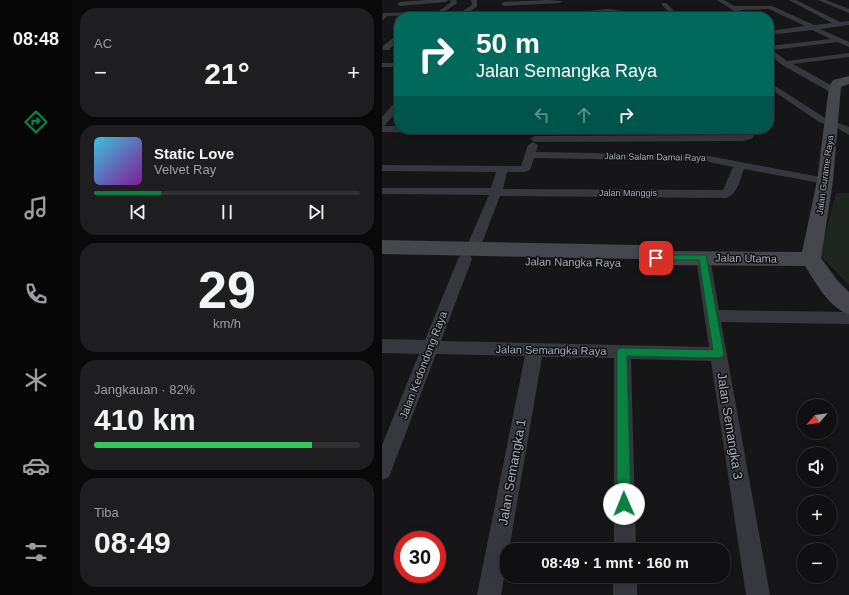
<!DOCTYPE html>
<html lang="id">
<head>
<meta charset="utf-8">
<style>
  body { margin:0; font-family:Arial,sans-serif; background:#1e1e20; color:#f1f3f6; height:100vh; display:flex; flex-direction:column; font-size:15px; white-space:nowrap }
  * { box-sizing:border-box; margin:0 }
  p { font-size:13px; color:#9c9d9f }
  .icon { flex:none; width:22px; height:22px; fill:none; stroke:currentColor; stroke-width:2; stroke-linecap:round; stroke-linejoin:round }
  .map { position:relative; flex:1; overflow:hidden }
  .details { display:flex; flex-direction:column; gap:8px; padding:8px; background:#09090a; width:310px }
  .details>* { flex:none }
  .banner { position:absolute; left:12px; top:12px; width:380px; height:122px; border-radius:16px; box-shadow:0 2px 10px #0003,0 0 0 1px #303032; background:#00695c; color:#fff; overflow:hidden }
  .needle { width:26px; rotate:242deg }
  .controls { position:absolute; left:415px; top:399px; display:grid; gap:8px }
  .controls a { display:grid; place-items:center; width:40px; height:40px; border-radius:50%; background:#101012; box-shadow:0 2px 10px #0003,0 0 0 1px #303032; font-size:20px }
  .speed { position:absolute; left:12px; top:531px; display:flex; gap:8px; font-size:20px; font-weight:700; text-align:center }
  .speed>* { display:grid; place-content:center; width:52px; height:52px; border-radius:50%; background:#101012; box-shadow:0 2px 10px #0003,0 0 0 1px #303032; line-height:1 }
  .speed .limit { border:6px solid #d22; background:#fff; color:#111 }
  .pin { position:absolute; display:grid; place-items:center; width:34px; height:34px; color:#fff; margin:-17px; border-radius:8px; box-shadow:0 2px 6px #0006 }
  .me { position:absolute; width:44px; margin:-22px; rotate:359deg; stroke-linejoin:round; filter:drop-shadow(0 0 3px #0008) }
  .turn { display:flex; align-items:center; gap:14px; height:84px; padding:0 16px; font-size:18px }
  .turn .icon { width:52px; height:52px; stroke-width:2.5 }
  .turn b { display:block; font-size:28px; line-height:34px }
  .lanes { display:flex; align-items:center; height:38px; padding:0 16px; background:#0003; justify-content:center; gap:20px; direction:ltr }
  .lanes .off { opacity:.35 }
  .big { font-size:30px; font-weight:800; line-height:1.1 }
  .details .widget { flex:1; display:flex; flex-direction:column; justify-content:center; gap:6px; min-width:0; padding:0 14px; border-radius:16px; background:#1e1e20 }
  .details .dial { align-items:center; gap:0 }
  .dial b { font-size:52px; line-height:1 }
  .song { display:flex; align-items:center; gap:12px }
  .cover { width:48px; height:48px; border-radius:6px; background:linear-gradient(135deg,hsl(190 70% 55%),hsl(290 70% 35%)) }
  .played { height:4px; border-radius:2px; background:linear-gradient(90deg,#0b8043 25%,#303032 25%) }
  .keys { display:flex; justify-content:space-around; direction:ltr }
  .heat { display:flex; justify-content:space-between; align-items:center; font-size:22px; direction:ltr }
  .charge { height:6px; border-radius:3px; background:linear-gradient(90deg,#34c759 82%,#303032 0) }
  .trip { position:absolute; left:118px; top:543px; width:230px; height:40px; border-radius:16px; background:#101012; box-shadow:0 2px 10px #0003,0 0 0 1px #303032; font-weight:800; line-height:40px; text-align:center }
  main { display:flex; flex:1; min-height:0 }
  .dock { display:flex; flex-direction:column; width:72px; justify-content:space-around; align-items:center; background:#060607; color:#9c9d9f }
  .dock .icon { width:28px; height:28px }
  .dock .on { color:#0b8043 }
  .dock b { font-size:18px; color:#f1f3f6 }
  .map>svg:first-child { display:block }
  .green { fill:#1e261f }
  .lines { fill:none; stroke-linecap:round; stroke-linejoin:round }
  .street { fill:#37383d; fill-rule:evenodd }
  .secondary { fill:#45474d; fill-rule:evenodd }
  .route { fill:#0b8043; stroke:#07532c }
  .labels { text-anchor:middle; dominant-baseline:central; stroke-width:3; stroke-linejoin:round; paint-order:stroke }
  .far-street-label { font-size:9px; fill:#a8adb8; stroke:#111113 }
  .street-label { font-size:11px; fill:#a8adb8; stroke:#111113 }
  .near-street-label { font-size:13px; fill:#a8adb8; stroke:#111113 }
</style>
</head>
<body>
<main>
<nav class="dock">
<b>08:48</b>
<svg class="icon on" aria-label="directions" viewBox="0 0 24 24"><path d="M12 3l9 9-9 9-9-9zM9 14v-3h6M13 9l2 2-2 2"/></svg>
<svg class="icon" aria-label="music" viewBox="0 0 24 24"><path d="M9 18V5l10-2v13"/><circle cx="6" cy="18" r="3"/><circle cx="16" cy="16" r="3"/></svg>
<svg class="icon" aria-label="phone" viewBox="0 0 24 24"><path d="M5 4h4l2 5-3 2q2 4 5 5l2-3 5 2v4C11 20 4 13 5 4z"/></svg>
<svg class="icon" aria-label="climate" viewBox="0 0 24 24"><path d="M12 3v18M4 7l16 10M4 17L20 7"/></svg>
<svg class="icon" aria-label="car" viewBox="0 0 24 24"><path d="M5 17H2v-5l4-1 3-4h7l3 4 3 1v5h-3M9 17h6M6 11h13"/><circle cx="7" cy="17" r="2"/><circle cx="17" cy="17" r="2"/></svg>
<svg class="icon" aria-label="filters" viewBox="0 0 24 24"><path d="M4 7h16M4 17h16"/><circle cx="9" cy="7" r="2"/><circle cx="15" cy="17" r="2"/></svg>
</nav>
<section class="details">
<div class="widget"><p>AC</p>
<div class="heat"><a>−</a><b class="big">21°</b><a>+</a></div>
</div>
<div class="widget">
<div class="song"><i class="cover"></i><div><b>Static Love</b><p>Velvet Ray</p></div></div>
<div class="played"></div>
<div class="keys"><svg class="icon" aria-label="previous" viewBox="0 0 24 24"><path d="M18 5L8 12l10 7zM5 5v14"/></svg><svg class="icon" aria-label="pause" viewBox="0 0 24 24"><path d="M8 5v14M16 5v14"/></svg><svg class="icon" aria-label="next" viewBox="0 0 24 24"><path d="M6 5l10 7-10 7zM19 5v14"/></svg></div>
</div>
<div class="widget dial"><b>29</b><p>km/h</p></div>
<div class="widget"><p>Jangkauan · 82%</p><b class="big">410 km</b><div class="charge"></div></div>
<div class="widget"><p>Tiba</p><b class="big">08:49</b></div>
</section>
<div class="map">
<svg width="467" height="595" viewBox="0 0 467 595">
  <rect width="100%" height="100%" fill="#161618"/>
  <polygon class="green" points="454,193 467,193 467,285 438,255"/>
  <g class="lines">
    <g class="street">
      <polygon points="44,0 67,0 64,2 18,6 15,4 18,2"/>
      <polygon points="68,0 74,0 75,3 58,15 5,16 0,21 1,13 57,11 69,2"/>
      <polygon points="89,0 95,0 95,7 78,17 71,17 90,5"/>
      <polygon points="165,0 181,1 178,3 122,6 119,4 122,2"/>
      <polygon points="335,0 342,0 352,6 390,6 432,25 450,23 407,0 414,0 458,22 467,21 467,25 438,29 467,42 467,47 456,42 390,50 405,61 467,53 467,57 411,64 456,89 457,91 456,93 450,93 400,65 387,54 387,46 449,39 430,30 387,35 387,31 423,26 387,9 358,10 362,13 357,14"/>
      <polygon points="436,0 444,0 467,9 467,13"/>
      <polygon points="280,3 284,3 298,17 292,17 280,5"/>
      <polygon points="226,9 240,11 250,17 243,17 232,13 202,15 202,17 196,17 197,12"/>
      <polygon points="321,11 325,11 334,17 327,17 321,13"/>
      <polygon points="167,12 171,13 171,17 101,16 104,14"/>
      <polygon points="17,33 17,39 7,50 1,50 1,46"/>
      <rect x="0" y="63" width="17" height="4"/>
      <polygon points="387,82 443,118 467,127 467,135 457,129 437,122 387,88"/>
      <polygon points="17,100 17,109 3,125 0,126 0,117 14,101"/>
      <polygon points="0,126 17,126 17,129 159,129 160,131 155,134 0,132"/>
      <polygon points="364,129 374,129 371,138 362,141 153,142 148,139 153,136 361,135 363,134"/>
      <path d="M151,142L156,145L154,152L322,155L443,178L447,179L449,181L447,183L443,184L362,169C358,179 356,194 344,198L118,196L98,248L96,251L91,252L86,251L84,248L107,195L0,194V188H109L114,172L0,171V165L139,166L146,145ZM152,158L322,161L351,167L341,190L121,189L125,172H142L148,170Z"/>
      <polygon points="321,253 326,255 328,258 337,310 467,312 467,324 339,322 388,595 364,595 329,361 249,359 254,550 232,550 232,358 160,357 127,550 125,550 125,561 119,595 95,595 143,356 54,354 7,477 0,480 0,445 37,354 0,353 0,339 43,340 76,259 78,256 83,254 88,256 90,259 59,341 327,347 314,258 316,255"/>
      <rect x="231" y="576" width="24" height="19"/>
    </g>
    <path class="secondary" d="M467,76V84L459,87L451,181L439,258L455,280L467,292V314C447,308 434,283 423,266L274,265L256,259L0,254V240L258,245L276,251L420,252L435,181L447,87L451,80Z"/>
  </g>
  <polygon class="route" points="274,255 324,255 342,354 340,357 337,358 245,356 249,504 247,509 242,511 237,509 235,504 235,352 236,349 240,348 331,350 317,260 271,260 270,258 271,256"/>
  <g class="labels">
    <g class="far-street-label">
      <text transform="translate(273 157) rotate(1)">Jalan Salam Damai Raya</text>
      <text transform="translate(443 175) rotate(-82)">Jalan Gurame Raya</text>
      <text x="246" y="193">Jalan Manggis</text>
    </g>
    <g class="street-label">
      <text transform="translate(364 258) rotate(1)">Jalan Utama</text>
      <text transform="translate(191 262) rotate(1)">Jalan Nangka Raya</text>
      <text transform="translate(169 350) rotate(1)">Jalan Semangka Raya</text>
      <text transform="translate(41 365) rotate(-69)">Jalan Kedondong Raya</text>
    </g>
    <g class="near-street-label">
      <text transform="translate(348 426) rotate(81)">Jalan Semangka 3</text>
      <text transform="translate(130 472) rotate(-80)">Jalan Semangka 1</text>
    </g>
  </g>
</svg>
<div class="controls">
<a><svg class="needle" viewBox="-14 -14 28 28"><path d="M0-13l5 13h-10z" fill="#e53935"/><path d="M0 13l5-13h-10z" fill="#9c9d9f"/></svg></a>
<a><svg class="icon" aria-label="sound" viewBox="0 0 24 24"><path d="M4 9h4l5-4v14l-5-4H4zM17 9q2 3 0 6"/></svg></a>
<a>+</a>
<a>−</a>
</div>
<div class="speed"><div class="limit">30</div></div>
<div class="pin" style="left:274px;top:258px;background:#d93025"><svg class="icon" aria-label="arrive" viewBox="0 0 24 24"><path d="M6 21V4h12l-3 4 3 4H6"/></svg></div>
<svg class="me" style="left:242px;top:504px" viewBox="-20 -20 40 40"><circle r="19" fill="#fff"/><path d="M0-13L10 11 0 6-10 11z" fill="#0b8043"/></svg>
<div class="trip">08:49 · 1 mnt · 160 m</div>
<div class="banner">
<div class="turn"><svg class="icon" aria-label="right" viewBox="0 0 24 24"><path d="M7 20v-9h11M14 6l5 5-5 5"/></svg><div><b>50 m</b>Jalan Semangka Raya</div></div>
<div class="lanes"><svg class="icon off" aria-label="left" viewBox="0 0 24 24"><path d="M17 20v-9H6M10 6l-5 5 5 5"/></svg><svg class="icon off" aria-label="ahead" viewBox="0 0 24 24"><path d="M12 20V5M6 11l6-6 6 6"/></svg><svg class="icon" aria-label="right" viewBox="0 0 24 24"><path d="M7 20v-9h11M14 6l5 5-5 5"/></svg></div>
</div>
</div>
</main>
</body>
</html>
